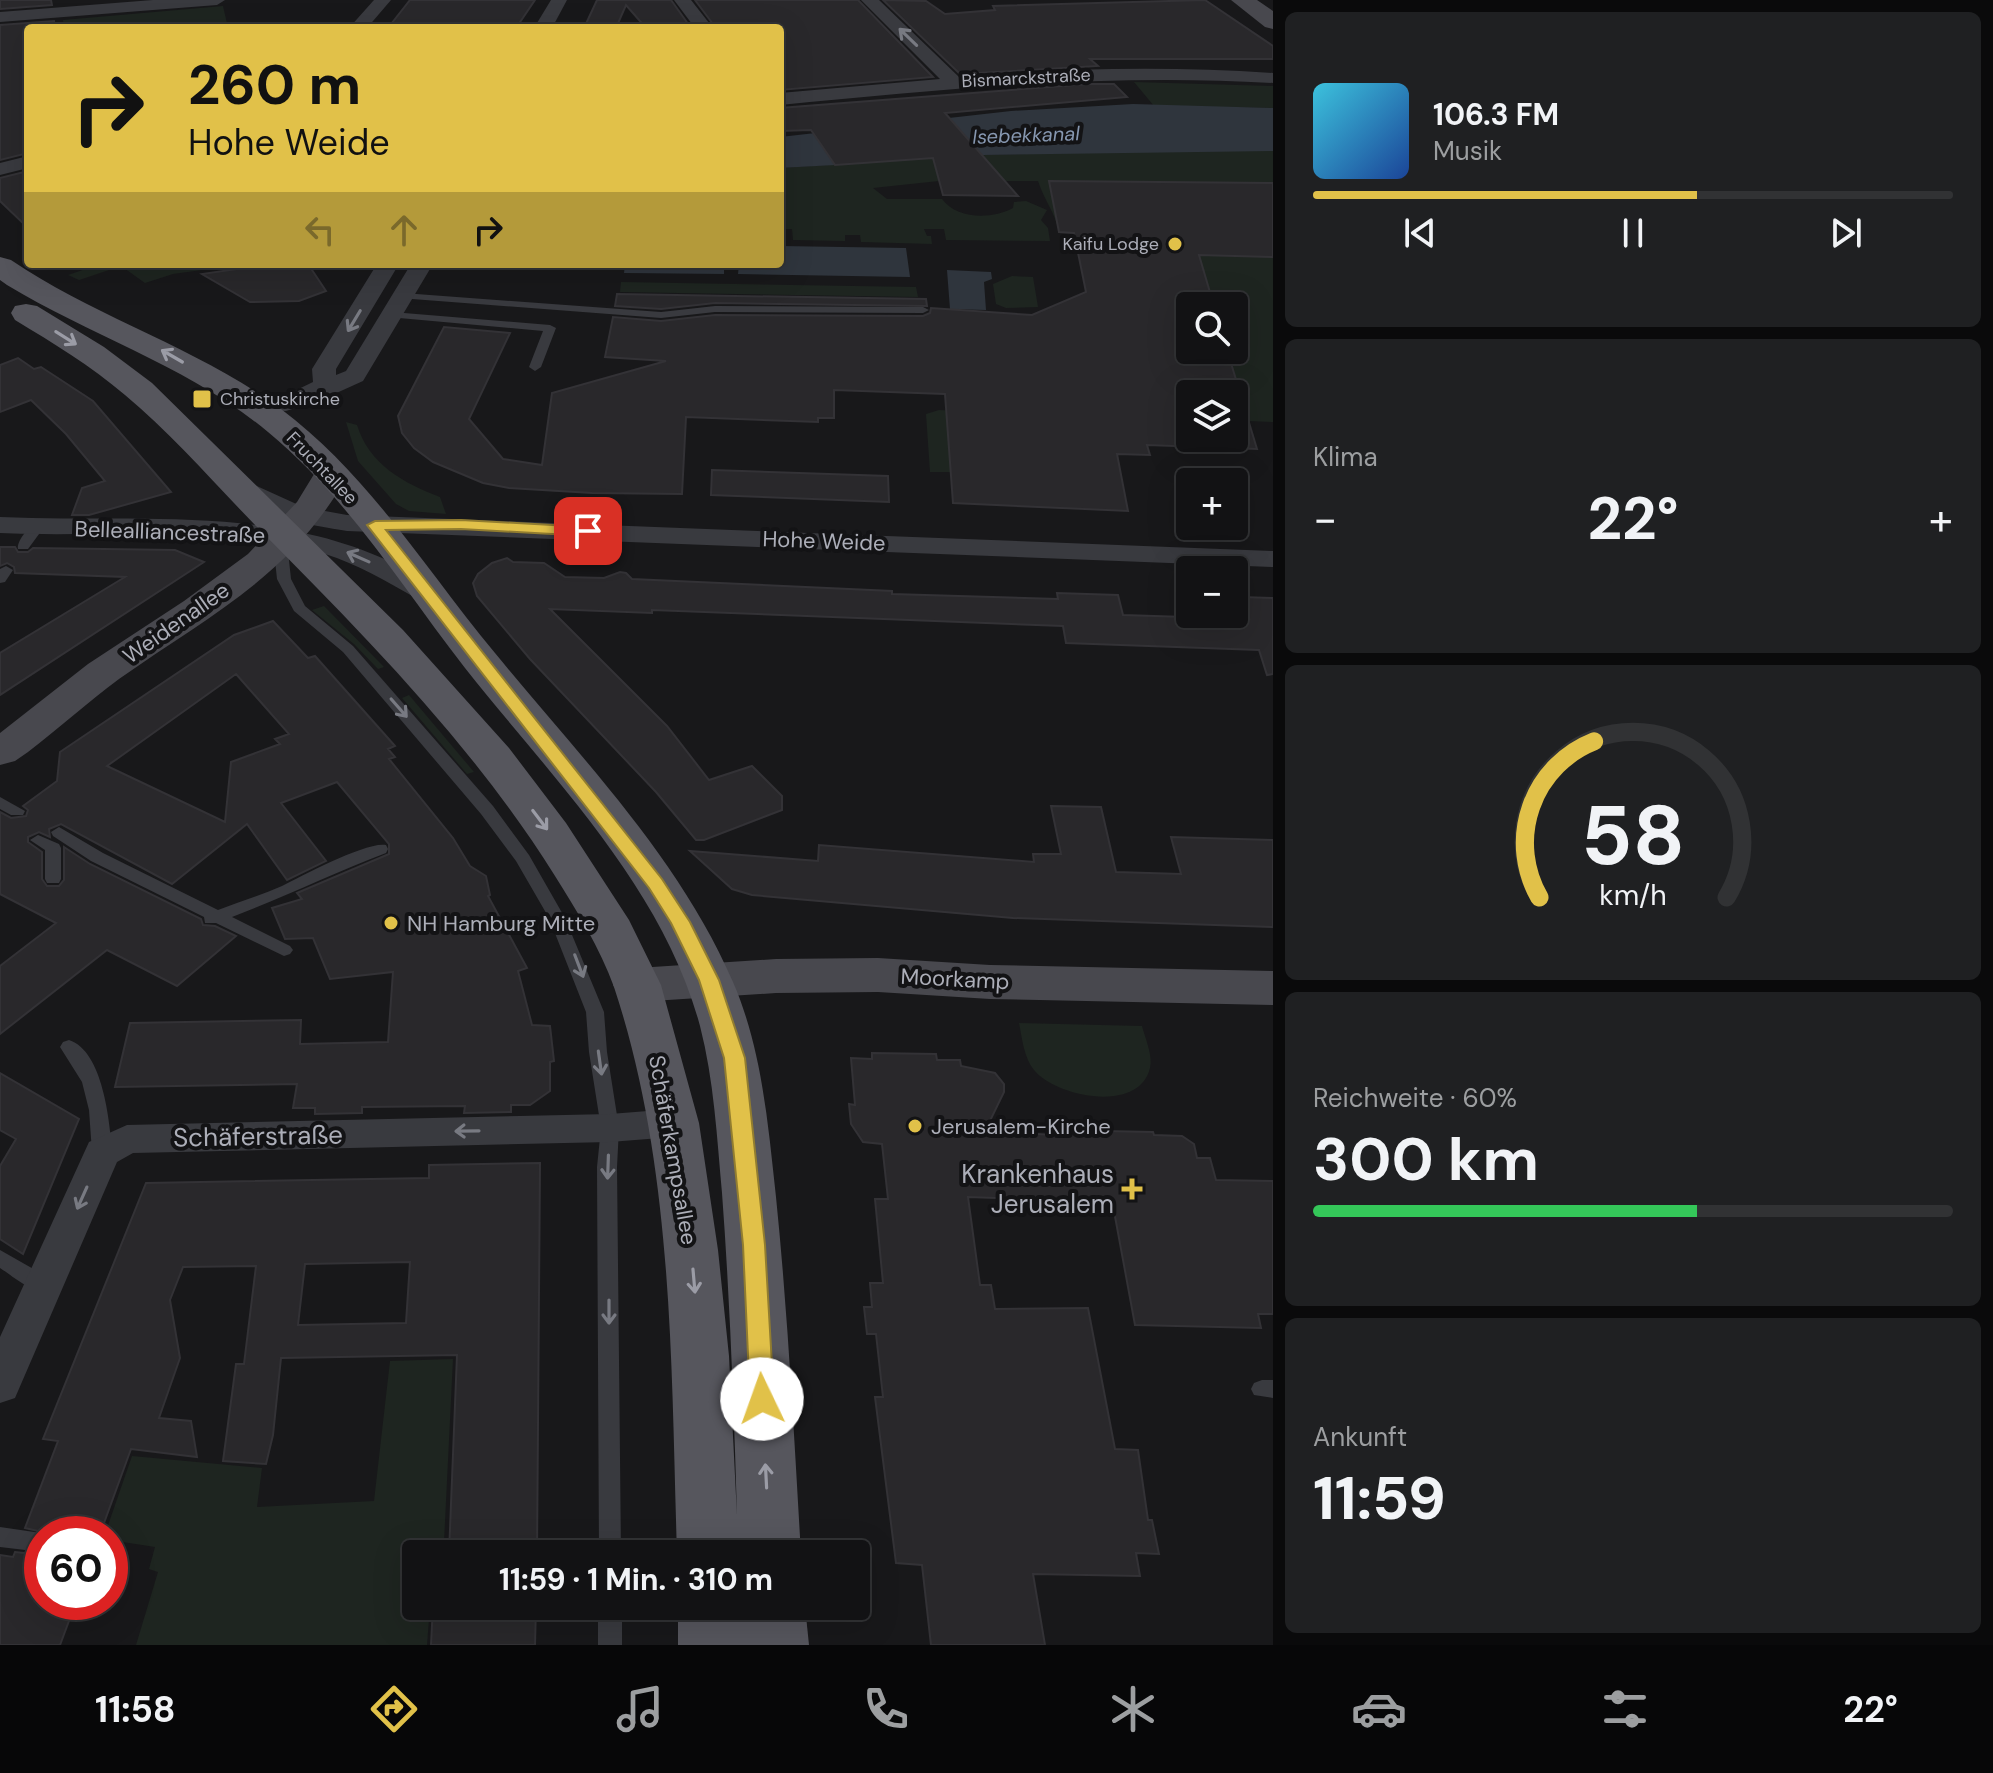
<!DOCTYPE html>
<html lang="de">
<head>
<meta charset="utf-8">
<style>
  body { margin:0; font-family:"DM Sans",sans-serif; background:#1f2022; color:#f1f3f6; height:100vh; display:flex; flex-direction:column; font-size:30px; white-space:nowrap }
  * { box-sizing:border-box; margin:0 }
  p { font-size:26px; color:#9c9ea0 }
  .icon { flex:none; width:44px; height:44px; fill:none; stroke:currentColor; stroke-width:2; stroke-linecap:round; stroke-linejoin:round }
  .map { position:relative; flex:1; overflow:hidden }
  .drawer { display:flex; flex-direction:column; gap:12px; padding:12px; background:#0a0a0b; width:720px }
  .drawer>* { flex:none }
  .banner { position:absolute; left:24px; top:24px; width:760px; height:244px; border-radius:8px; box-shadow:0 8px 32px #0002,0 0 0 2px #313234; background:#e1c149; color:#111; overflow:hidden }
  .controls { position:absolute; left:1176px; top:292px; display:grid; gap:16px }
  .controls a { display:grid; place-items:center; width:72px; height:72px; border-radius:8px; background:#121214; box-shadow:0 8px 32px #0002,0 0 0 2px #313234; font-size:40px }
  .speed { position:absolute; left:24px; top:1516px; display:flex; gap:16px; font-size:40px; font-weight:700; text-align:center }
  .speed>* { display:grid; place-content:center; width:104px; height:104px; border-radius:50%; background:#121214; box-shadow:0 8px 32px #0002,0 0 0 2px #313234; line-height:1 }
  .speed .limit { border:12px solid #d22; background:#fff; color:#111 }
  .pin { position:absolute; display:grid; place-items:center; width:68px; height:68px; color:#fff; margin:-34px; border-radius:16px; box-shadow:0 4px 12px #0006 }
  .me { position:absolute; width:88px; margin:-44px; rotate:357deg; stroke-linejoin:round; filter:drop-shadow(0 0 6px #0008) }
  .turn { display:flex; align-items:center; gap:28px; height:168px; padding:0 32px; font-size:36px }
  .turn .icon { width:104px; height:104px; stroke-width:2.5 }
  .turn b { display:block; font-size:56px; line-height:68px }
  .lanes { display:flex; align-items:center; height:76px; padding:0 32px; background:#0003; justify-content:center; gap:40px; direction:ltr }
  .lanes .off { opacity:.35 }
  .big { font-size:60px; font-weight:700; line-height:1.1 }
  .drawer .card { flex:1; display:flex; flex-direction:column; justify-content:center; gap:12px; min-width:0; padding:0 28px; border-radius:12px; background:#1f2022 }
  .drawer .dial { align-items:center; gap:0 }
  .dial svg { height:208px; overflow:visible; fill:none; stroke:#313234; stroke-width:7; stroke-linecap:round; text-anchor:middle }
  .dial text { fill:#f1f3f6; stroke:none }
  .song { display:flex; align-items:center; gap:24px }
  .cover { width:96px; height:96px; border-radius:12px; background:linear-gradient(135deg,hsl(190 70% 55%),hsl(220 70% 35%)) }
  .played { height:8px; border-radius:4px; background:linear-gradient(90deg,#e1c149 60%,#313234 60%) }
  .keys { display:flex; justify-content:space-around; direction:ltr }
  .heat { display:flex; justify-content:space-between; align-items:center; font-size:44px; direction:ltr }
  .charge { height:12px; border-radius:6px; background:linear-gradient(90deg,#34c759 60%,#313234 0) }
  .trip { position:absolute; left:402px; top:1540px; width:468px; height:80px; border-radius:8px; background:#121214; box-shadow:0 8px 32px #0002,0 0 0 2px #313234; font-weight:700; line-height:80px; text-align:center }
  .tab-bar { display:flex; height:128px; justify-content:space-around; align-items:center; background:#070708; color:#9c9ea0 }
  .tab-bar .icon { width:56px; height:56px }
  .tab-bar .on { color:#e1c149 }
  .tab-bar b { font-size:36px; color:#f1f3f6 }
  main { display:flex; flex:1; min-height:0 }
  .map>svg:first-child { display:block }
  .green { fill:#1e2520 }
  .water { fill:#2f353d }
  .building { fill:#29282b; stroke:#333236; stroke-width:2; fill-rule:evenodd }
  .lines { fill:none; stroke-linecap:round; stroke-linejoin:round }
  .lane { fill:#393a3f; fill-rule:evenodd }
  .street { fill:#393a3f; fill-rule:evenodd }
  .secondary { fill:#48484e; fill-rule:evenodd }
  .primary { fill:#56565d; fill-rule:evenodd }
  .oneway { stroke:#787a82 }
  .oneway2 { stroke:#9b9ca6 }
  .route { fill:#e1c149; stroke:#927d2f; stroke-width:2 }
  .poi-dot { fill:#e1c149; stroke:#131315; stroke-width:3 }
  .labels { text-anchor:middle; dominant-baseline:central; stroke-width:8; stroke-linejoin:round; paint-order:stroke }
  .far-street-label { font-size:18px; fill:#acaeb8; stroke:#131315 }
  .far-poi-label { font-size:18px; fill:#acaeb8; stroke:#131315; text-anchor:end }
  .far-water-label { font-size:20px; font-style:italic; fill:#8697b0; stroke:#131315 }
  .street-label { font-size:22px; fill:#acaeb8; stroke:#131315 }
  .poi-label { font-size:22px; fill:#acaeb8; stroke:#131315; text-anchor:start }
  .near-street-label { font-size:26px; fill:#acaeb8; stroke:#131315 }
  .near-poi-label { font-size:26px; fill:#acaeb8; stroke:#131315; text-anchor:end }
</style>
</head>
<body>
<main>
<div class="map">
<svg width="1273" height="1645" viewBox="0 0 1273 1645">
  <rect width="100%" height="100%" fill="#18181a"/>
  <g class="green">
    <polygon points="223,6 228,28 64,28 63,20"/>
    <polygon points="1134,82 1273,86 1273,108 1154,106"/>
    <path d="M1147,151H1273V422L1248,421L1227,350H1234V306H1190L1087,296L1074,233L1059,232C1055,212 1044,200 1038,181H939L873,188L887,199H942C957,220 993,219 1013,208L1014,202L1026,201L1047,210L1041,220L1048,228L1050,241L946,240L944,229H924L927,236H931L932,244L861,242L860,235H845V241L793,240L792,229H780V168L982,155Z"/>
    <polygon points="100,264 246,264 173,274 145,283 124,268 118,267 79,280 68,275"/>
    <polygon points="1012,276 1033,277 1038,307 1006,308 996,304 993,284"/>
    <polygon points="621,282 916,287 918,297 620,292"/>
    <polygon points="939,410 984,412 951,472 930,472 926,414"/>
    <path d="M346,422L357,425C369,464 403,483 440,497L446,514L409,511L396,504L358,461Z"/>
    <polygon points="324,606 384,667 378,669 354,644 312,610"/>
    <polygon points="409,695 474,772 467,774 402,698"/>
    <path d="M1019,1023L1142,1026C1145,1038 1153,1055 1150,1068C1139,1114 1056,1097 1034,1070C1024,1058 1022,1038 1019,1023Z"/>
    <polygon points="453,1359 444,1542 436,1543 435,1554 416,1554 416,1606 430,1606 427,1645 136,1645 158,1572 149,1569 155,1547 110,1540 110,1534 105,1534 132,1456 262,1468 257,1507 374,1501 390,1361"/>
  </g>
  <g class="water">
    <polygon points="1133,104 1273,108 1273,151 982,155 971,142 829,154 835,165 780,168 780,137 1011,111"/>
    <polygon points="780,246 906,248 910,277 738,274 739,264 780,264"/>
    <polygon points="625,264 724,264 724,274 624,273"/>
    <polygon points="947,270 991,272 992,279 984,282 986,310 950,309"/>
  </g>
  <g class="building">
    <polygon points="0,0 51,0 52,5 0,9"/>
    <polygon points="410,0 535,0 516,28 388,28"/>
    <polygon points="597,0 671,0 691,28 646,28 626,5 616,28 584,28"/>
    <polygon points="695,0 858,0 933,77 780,90 780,28 716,28"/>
    <polygon points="883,0 926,1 945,14 995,10 993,6 1205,0 1273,46 1273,59 1090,59 1098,66 960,74"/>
    <polygon points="54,21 55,28 28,28 28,153 0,160 0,25"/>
    <polygon points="1088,84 1114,84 1127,97 945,113 1018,196 943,195 933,158 835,165 811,130 780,131 780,108"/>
    <polygon points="28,171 28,228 0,201 0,178"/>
    <path d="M1049,181L1273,183V257L1199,255L1214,306H1190V350H1227L1257,449L1147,445L1150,455L1117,454L1128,511L953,503L945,394L834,390V418H818V422L686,417L682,494L592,493L509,488L483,483L433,462L414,448L402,433L398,416L444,327L510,333L469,419L503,459L542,465L552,393L666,361L605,357L613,317L661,321L715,315L923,316L930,313L931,308L1032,315L1086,292L1074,233L1059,232ZM1190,394H1234V438H1190Z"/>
    <polygon points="272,264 308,264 326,291 299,301 250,302 202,274"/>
    <polygon points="617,294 926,299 927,306 715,303 661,309 615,306"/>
    <polygon points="18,358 34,369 41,367 93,401 171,492 89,515 72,515 82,488 105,481 66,434 31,400 0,412 0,365"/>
    <polygon points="712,470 888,476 889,502 711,495"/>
    <polygon points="0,547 15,547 18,552 28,552 33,548 175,550 204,562 0,695 0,653 125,577 15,573 14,567 7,563 0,566"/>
    <polygon points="507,558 513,562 544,563 565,577 604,578 620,572 626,573 632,579 892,591 892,594 1058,599 1057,593 1118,595 1123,615 1249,619 1242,597 1273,598 1273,674 1267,675 1259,650 1066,643 1063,626 652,610 652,613 550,609 667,726 709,780 752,766 782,796 782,810 704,840 696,840 656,792 530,659 477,596 473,583 478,574 492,563"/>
    <path d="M273,621L308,658L315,656L395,746L388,749L395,757L389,759L453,838L470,866L486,876L490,895L488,896L527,968L518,971L532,1025L550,1026L554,1061L550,1062V1091L530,1105H511V1112L464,1113L465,1106L362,1107V1113L315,1114V1108H293L297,1084L115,1087L130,1023L301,1020L300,1044L388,1042L393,972L330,979L313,938L285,939L272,908L302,899L297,893L389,854V844L337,782L281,803L326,861L287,880L247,824L172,884L61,824L49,829L50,837L39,832L28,837V842L42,852V879L47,886H59L64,880V847L90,864L201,919L203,925L215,926L236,936L177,986L107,950L0,1034V966L56,923L0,894V812L11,818L26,816L28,810L23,806L57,781L60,752L234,635ZM236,674L289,734L275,739L280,744L231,762L225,822L107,766Z"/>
    <polygon points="1051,806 1101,807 1116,872 1181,874 1171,837 1273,840 1273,927 1013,918 752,895 732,889 690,851 818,861 819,845 1034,862 1033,854 1061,854"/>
    <polygon points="872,1053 936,1054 937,1060 960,1060 961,1066 995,1073 1004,1084 1004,1092 985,1131 1054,1135 1054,1130 1153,1132 1154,1135 1182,1136 1194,1144 1197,1158 1210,1158 1216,1180 1273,1181 1273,1314 1258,1314 1261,1328 1135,1325 1114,1211 1055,1210 1053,1200 968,1197 980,1285 991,1285 995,1309 1088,1308 1115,1449 1138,1450 1148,1520 1152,1520 1159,1554 1136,1553 1140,1576 1033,1574 1045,1645 931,1645 922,1565 896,1563 875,1397 883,1397 876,1334 867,1334 864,1307 872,1307 870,1283 883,1283 875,1199 888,1199 882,1144 863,1142 851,1124 849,1104 855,1105 851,1058 872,1059"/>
    <polygon points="0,1073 79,1119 23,1254 0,1239 0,1166 16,1139 0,1130"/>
    <path d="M540,1163L537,1554H449L457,1355L281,1358L273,1435L266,1464L223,1461L236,1364H244L256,1266L183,1267L170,1300L180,1358L159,1418L191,1421L197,1457L131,1449L100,1534H51L25,1528L58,1441L43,1439L146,1183L429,1178V1165ZM410,1262L406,1323L298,1325L305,1264Z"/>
    <polygon points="15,1552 42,1555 42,1602 76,1602 60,1645 0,1645 0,1555 13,1557"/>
    <polygon points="433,1606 536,1606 535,1645 431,1645"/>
  </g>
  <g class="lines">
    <g class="lane">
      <polygon points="403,293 661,312 715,306 923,307 929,310 923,313 715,312 661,318 399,298 399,294"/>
      <polygon points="392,312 550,325 556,328 541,367 535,371 529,367 543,331 388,317 386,315"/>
      <path d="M37,523L44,527L42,530L28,549H18C16,542 29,525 37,523Z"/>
      <polygon points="284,538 291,542 288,551 291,579 305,606 353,646 493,806 529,855 565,918 604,1012 607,1052 619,1128 617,1167 621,1554 599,1554 597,1167 601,1128 589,1052 586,1012 549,918 516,861 481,814 343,652 294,611 277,579 274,551 279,539"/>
      <polygon points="6,566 13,570 5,582 0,583 0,569"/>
      <polygon points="0,797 25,811 23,815 11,815 0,809"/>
      <path d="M59,827L103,853L218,910C239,902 261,895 282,886C302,876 367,841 386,845L388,849L386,853C334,873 284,897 232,917L290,946L293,950L290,954L284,956L216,923H205L204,917L91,861L53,836L51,832Z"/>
      <polygon points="38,835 59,844 61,848 61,879 59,883 47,883 45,879 45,850 30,840"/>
      <path d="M69,1040C103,1051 110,1122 112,1152L109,1157L102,1159L95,1157L92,1152L89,1110L82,1082L60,1047L63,1042Z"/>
      <path d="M0,1250L51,1279L54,1285L51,1291C35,1296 14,1277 0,1268Z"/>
      <polygon points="1262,1380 1273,1380 1273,1398 1254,1395 1251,1389 1254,1383"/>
      <polygon points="0,1527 48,1534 42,1534 42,1552 0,1547"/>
      <rect x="598" y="1606" width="24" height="39"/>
    </g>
    <g class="street">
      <polygon points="153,0 225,0 217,5 0,22 0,12"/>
      <polygon points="374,0 391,0 367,28 349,28"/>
      <polygon points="551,0 567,0 552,28 534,28"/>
      <polygon points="674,0 691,0 713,28 695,28"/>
      <path d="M861,0H879L959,77C1064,68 1168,66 1273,73V83C1108,73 945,89 780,105V93L940,79Z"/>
      <polygon points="28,156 28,168 0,175 0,163"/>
      <polygon points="377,264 399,264 336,369 336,375 346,371 411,264 433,264 363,381 321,400 286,411 242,410 239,405 242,400 282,397 313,382 312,369"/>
      <path d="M241,479L303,507L347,515L1273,551V567L347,531C316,526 247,515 228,487L232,482Z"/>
      <path d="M0,517C132,523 275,504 397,565C410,572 429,579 438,591L434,597L424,599L414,597C386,581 357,564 325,554C225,523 104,538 0,533Z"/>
      <polygon points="673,1109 686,1113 692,1123 686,1133 673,1137 610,1142 133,1153 117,1162 15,1398 0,1403 0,1337 89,1142 127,1125 610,1114"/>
    </g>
    <g class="secondary">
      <polygon points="1231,0 1257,0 1273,11 1273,29 1265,27"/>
      <path d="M331,462L343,466L349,473C291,577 212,613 119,679C88,702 59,728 28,752L15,761L0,765V733L88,664L184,601L248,554L297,502L319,466Z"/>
      <polygon points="878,958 990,965 1273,971 1273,1005 990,999 878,992 776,993 637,1002 620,997 613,985 620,973 637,968 776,959"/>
    </g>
    <g class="primary">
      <path d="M0,257L11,260C96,318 197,347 281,409C369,475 426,570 495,653C580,757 679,857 733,982C762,1049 768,1124 776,1197C788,1315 794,1435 801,1554H677C671,1366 674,1168 614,987C600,948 577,911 555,876C473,745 365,636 256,526C214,483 172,434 125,395C91,366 53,343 15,320L11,313L15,306L26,304L37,306L104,347L152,383L403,630L509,748L566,823L629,920L661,985L699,1123L718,1250L729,1356L737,1516C734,1409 730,1301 722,1193C717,1138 714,1080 700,1026C663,887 551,777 465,668C402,587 348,498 268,432C190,367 93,337 7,285L0,280Z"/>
      <polygon points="678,1606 805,1606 809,1645 678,1645"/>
    </g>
  </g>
  <defs><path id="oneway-shaft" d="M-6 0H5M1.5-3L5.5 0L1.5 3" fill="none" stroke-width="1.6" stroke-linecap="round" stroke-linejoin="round" transform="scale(2)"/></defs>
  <g class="oneway">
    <use href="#oneway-shaft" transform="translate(908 37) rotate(-136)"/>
    <use href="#oneway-shaft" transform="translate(354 321) rotate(121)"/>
    <use href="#oneway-shaft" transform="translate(358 557) rotate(-156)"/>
    <use href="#oneway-shaft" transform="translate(399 708) rotate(49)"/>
    <use href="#oneway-shaft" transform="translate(579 966) rotate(69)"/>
    <use href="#oneway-shaft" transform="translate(600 1063) rotate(82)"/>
    <use href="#oneway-shaft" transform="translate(467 1131) rotate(179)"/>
    <use href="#oneway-shaft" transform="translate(608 1167) rotate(92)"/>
    <use href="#oneway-shaft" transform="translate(82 1198) rotate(114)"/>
    <use href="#oneway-shaft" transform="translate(609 1312) rotate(90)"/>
  </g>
  <g class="oneway2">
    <use href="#oneway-shaft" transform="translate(66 338) rotate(32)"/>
    <use href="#oneway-shaft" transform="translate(172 356) rotate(-150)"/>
    <use href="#oneway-shaft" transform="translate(540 820) rotate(53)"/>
    <use href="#oneway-shaft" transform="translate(694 1281) rotate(85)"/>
    <use href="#oneway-shaft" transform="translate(766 1476) rotate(-93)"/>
  </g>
  <polygon class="route" points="461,520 588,527 596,531 588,536 461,529 386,530 662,879 690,922 719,980 745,1058 765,1245 774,1399 771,1407 762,1410 754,1407 750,1399 743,1245 724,1058 699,980 671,923 649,888 367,525 375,521"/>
  <g class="poi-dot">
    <circle cx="1175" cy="244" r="8"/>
    <rect x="192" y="389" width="20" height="20" rx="4"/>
    <circle cx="391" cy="923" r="8"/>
    <circle cx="915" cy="1126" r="8"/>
    <path d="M1128 1177h8v8h8v8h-8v8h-8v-8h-8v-8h8z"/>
  </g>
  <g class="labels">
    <g class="far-street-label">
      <text transform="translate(1026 78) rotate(-3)">Bismarckstraße</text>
      <text transform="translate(322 468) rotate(46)">Fruchtallee</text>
    </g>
    <g class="far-poi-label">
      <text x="1159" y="244">Kaifu Lodge</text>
      <text x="220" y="399" text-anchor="start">Christuskirche</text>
    </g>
    <g class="far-water-label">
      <text transform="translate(1026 135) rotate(-2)">Isebekkanal</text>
    </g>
    <g class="street-label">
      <text transform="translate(170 532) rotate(2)">Bellealliancestraße</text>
      <text transform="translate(824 541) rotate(2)">Hohe Weide</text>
      <text transform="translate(176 623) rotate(-35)">Weidenallee</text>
      <text transform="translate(955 979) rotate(3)">Moorkamp</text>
      <text transform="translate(673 1150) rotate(80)">Schäferkampsallee</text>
    </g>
    <g class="poi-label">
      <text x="407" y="923">NH Hamburg Mitte</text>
      <text x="931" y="1126">Jerusalem-Kirche</text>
    </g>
    <g class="near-street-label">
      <text transform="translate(258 1136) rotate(-1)">Schäferstraße</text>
    </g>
    <g class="near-poi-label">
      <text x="1114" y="1174">Krankenhaus<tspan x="1114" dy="30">Jerusalem</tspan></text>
    </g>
  </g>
</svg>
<div class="controls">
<a><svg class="icon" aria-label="search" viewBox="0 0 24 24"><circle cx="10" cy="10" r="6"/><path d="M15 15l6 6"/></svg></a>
<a><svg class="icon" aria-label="layers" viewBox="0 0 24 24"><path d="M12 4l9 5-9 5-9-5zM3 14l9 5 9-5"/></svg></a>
<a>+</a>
<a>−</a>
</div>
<div class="speed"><div class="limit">60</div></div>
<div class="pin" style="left:588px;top:531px;background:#d93025"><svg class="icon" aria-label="arrive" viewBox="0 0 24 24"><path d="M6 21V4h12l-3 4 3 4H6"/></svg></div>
<svg class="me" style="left:762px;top:1399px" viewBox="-20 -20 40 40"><circle r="19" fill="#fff"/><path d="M0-13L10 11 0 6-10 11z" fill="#e1c149"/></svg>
<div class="trip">11:59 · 1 Min. · 310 m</div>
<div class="banner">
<div class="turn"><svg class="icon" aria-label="right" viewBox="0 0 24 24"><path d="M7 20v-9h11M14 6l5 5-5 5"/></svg><div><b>260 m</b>Hohe Weide</div></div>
<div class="lanes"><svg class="icon off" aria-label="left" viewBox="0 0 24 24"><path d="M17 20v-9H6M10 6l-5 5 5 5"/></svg><svg class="icon off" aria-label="ahead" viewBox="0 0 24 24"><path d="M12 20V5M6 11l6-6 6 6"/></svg><svg class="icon" aria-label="right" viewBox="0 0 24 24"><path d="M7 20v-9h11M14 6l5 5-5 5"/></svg></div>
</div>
</div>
<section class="drawer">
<div class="card">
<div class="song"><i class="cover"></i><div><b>106.3 FM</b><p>Musik</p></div></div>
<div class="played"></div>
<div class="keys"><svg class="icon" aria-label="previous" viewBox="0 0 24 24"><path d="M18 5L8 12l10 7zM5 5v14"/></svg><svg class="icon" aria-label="pause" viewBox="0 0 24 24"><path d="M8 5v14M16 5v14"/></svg><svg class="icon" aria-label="next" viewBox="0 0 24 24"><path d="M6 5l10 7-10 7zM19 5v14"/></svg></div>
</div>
<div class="card"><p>Klima</p>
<div class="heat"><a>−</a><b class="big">22°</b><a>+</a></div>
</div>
<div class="card dial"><svg viewBox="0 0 100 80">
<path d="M14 69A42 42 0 1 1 86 69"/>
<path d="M14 69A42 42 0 0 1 35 9" stroke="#e1c149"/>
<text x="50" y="56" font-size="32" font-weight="700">58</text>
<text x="50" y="72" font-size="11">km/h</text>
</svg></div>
<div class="card"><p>Reichweite · 60%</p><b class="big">300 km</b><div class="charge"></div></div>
<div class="card"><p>Ankunft</p><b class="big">11:59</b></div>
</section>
</main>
<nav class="tab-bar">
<b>11:58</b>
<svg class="icon on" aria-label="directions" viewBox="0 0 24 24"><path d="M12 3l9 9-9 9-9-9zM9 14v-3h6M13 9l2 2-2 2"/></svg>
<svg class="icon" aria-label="music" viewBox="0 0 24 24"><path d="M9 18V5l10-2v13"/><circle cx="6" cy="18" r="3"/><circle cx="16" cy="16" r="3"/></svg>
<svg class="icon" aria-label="phone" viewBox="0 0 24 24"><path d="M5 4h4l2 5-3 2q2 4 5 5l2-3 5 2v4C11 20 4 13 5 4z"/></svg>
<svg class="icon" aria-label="climate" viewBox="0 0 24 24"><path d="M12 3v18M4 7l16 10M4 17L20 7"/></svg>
<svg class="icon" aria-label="car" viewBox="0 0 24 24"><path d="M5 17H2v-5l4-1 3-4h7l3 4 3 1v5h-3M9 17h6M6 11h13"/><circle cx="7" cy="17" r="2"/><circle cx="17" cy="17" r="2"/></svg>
<svg class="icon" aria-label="filters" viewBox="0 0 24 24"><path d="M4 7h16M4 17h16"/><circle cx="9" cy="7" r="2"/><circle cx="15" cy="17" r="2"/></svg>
<b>22°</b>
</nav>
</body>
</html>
